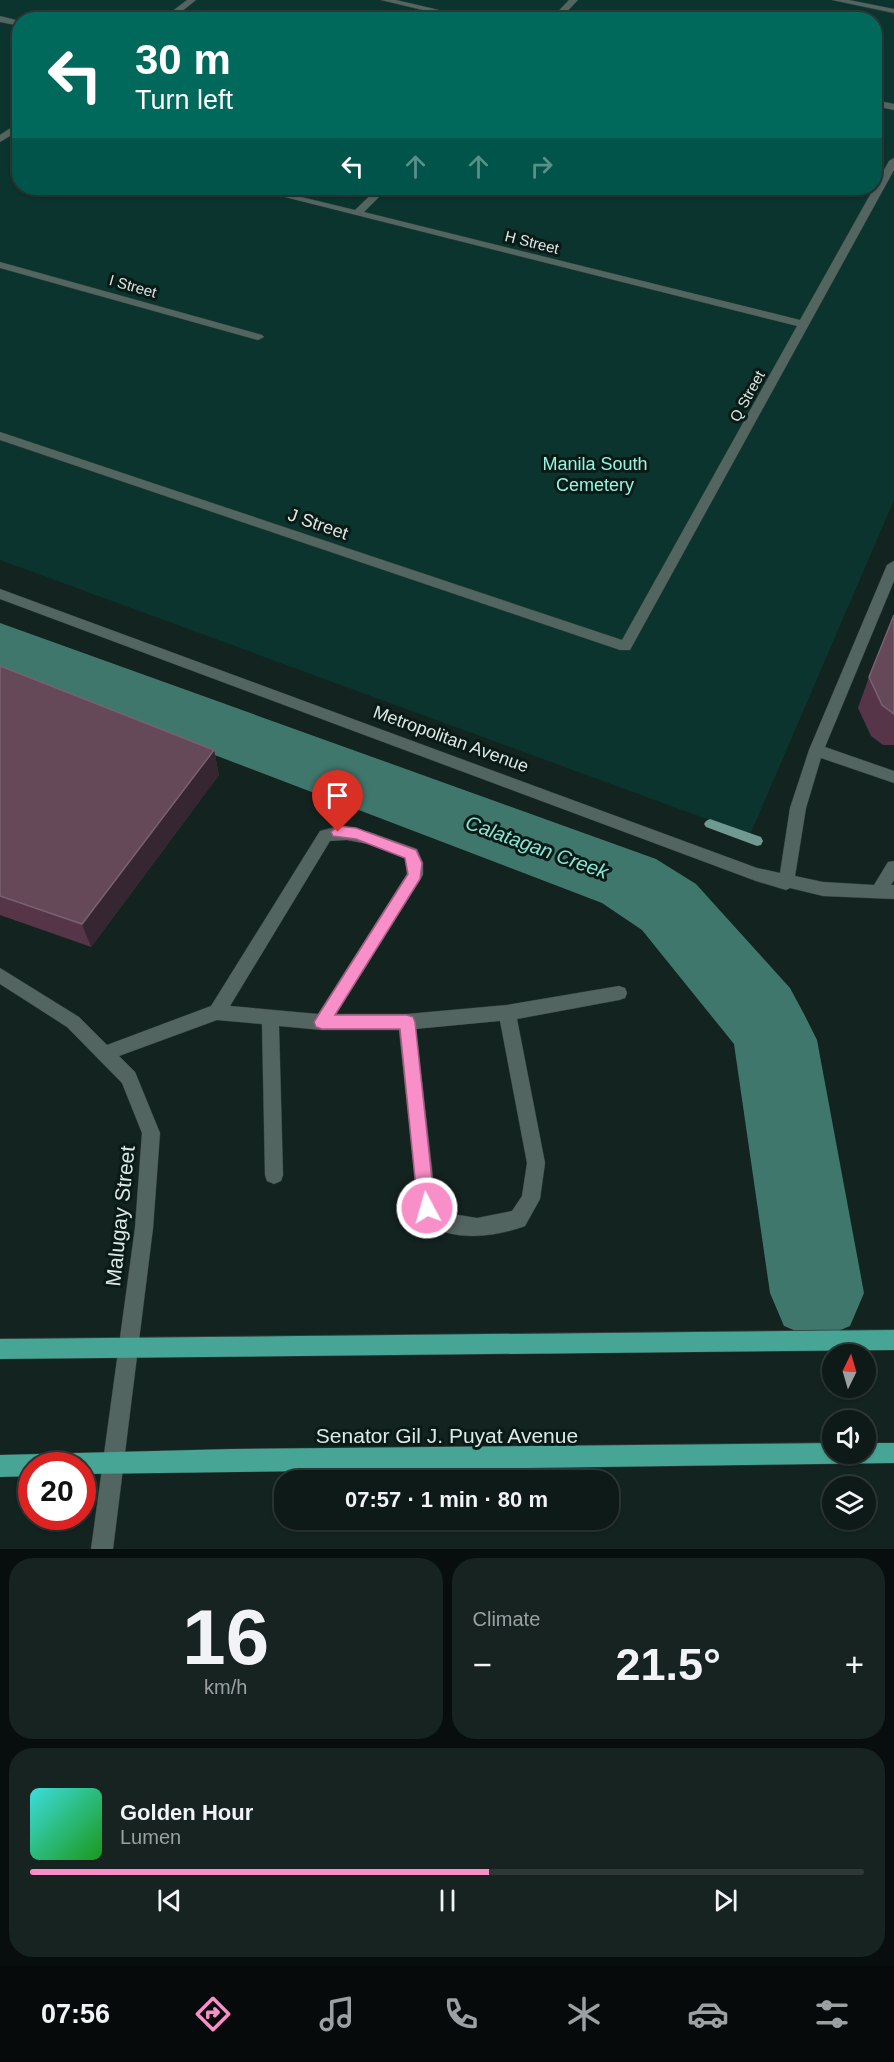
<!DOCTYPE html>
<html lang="en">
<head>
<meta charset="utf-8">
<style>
  body { margin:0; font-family:Helvetica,sans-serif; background:#172321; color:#f1f3f6; height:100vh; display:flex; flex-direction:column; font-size:22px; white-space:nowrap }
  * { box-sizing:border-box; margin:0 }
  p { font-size:20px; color:#9ba1a2 }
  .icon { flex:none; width:33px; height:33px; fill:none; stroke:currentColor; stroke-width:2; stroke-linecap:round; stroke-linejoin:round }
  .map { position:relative; height:1549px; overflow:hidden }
  .details { display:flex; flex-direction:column; gap:9px; padding:9px; background:#080e0d; flex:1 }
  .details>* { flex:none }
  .guide { position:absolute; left:12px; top:12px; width:870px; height:183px; border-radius:24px; box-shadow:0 2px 4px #0004,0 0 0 2px #2e3837; background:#00695c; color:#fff; overflow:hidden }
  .needle { width:39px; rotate:5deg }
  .controls { position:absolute; left:822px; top:1344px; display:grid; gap:12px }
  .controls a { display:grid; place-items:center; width:54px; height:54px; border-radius:50%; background:#0e1a18; box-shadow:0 2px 4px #0004,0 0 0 2px #2e3837; font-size:30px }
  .speed { position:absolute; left:18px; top:1452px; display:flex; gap:12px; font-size:30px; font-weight:700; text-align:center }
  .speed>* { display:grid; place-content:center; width:78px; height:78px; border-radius:50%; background:#0e1a18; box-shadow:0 2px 4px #0004,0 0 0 2px #2e3837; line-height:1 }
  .speed .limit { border:9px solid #d22; background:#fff; color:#111 }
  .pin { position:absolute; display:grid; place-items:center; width:51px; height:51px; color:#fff; margin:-62px -26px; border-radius:50% 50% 50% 0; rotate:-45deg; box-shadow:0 0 6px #0007 }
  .pin .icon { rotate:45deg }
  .me { position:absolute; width:66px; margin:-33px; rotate:354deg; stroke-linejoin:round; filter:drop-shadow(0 0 4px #0008) }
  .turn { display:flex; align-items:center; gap:21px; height:126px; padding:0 24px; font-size:27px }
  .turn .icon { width:78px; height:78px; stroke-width:2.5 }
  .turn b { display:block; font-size:42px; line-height:51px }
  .lanes { display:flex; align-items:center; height:57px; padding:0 24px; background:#0003; justify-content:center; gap:30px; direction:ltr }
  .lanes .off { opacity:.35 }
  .big { font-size:45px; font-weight:600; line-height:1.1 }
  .details .widget { flex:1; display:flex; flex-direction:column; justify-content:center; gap:9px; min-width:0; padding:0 21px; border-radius:24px; background:#172321 }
  .details .dial { align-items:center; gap:0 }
  .dial b { font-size:78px; line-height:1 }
  .song { display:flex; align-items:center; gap:18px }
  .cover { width:72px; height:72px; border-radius:9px; background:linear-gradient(135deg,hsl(180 70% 55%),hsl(120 70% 35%)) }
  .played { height:6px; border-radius:3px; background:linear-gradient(90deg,#f98fc9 55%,#2e3837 55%) }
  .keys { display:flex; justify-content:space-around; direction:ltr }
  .heat { display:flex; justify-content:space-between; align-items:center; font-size:33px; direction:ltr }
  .details .tiles { flex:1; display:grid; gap:9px; grid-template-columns:1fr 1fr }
  .widget:last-child { grid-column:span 2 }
  .trip { position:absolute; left:274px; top:1470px; width:345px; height:60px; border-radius:24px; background:#0e1a18; box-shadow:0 2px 4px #0004,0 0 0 2px #2e3837; font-weight:600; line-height:60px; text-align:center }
  .dock { display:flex; height:96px; justify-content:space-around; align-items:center; background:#060a0a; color:#9ba1a2 }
  .dock .icon { width:42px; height:42px }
  .dock .selected { color:#f98fc9 }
  .dock b { font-size:27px; color:#f1f3f6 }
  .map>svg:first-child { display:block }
  .green { fill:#0a342d; fill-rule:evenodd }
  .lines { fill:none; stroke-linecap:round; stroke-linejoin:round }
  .stream { fill:#6f9991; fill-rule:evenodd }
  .river { fill:#40776d; fill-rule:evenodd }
  .minor-casing { stroke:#323d3a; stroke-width:1 }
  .major-casing { stroke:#323d3a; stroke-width:1 }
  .minor { fill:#536561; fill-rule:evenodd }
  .major { fill:#47a595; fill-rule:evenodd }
  .wall { fill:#563548 }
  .shaded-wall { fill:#352631 }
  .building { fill:#654959; stroke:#78626f; stroke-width:1.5 }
  .route { fill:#f98fc9; stroke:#a25d83; stroke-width:1.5 }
  .labels { text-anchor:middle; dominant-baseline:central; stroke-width:6; stroke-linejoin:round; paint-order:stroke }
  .far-street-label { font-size:15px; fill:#dee8e5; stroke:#0a1a17 }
  .park-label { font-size:18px; fill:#98f3e0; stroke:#0a1a17 }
  .street-label { font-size:18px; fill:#dee8e5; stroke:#0a1a17 }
  .water-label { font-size:20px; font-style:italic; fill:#8be5d3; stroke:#0a1a17 }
  .near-street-label { font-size:21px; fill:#dee8e5; stroke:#0a1a17 }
</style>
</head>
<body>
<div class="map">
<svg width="894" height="1549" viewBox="0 0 894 1549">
  <rect width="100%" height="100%" fill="#132320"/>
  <path class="green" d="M0,0H894V500L750,835L0,560ZM20,20H874V188H20Z"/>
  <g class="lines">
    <polygon class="stream" points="710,819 761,837 763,841 761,845 757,846 706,827 704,824 706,821"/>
    <polygon class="river" points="0,623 656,859 696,884 790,988 804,1014 817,1040 864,1293 850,1326 817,1340 784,1326 770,1293 734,1044 642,930 602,903 0,673"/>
    <g class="minor-casing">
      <g id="minor">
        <polygon points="187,0 196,0 171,20 161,20"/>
        <polygon points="381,0 396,0 482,20 464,20"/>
        <polygon points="569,0 578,0 559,20 550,20"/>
        <polygon points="832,0 849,0 894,9 894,13"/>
        <polygon points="0,16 20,21 20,26 0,22"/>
        <polygon points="874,100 894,104 894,110 874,106"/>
        <polygon points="20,122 20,130 0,142 0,135"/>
        <polygon points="894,158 894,170 630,650 620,650 0,440 0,432 622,640 797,326 249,188 264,188 355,210 378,188 388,188 364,212 800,320 889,161"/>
        <polygon points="0,262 262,335 264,337 258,340 254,339 0,268"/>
        <polygon points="894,561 894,581 825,747 894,771 894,783 821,758 806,808 795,876 823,882 874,885 888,862 894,861 894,880 891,885 894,885 894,899 823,896 790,888 786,890 756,881 0,599 0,589 757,868 780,873 790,808 809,750 887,565"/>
        <path d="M336,827L369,832L417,849L423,863V875L336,1014H407L507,1005L619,986L625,988L627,993L625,998L619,1000L517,1019L545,1163L540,1199L525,1226C494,1238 434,1246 418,1208L399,1030H322L279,1026L283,1175L281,1181L274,1184L267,1181L265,1175L262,1024L217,1020L119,1056L135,1072L160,1133L153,1228L113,1549H91L135,1228L142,1133L122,1083L67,1027L0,984V968L79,1017L107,1045L211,1006L320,831ZM347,840L368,844L405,858L407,874L318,1014L230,1006L330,841ZM500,1021L527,1163L522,1196L512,1211L477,1218L446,1213L436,1204L416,1029Z"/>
      </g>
    </g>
    <g class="major-casing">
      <g id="major">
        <polygon points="894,1330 894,1350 0,1359 0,1339"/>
        <polygon points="832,1443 832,1454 866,1454 866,1443 894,1443 894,1463 82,1474 82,1466 32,1466 32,1476 0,1477 0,1455 232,1449"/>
      </g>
    </g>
    <use href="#minor" class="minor"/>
    <use href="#major" class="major"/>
  </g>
  <g class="wall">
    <polygon points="894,615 894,745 883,745 871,736 858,708 869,677"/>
    <polygon points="0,666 214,750 219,775 91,947 0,915"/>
  </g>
  <polygon class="shaded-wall" points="214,750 219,775 91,947 82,924"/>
  <g class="building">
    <polygon points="894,615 894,714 882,705 869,677"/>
    <polygon points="0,666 214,750 82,924 0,896"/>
  </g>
  <polygon class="route" points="338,826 356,828 416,850 422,863 420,879 335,1015 407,1015 413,1017 415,1022 435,1208 433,1214 427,1216 421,1214 418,1208 400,1029 322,1029 316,1027 314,1022 408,874 405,858 356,839 333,836 331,832"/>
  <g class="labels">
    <g class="far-street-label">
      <text transform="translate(532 242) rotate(14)">H Street</text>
      <text transform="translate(133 286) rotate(16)">I Street</text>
      <text transform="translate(747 396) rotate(-61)">Q Street</text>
    </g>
    <g class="park-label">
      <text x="595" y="464">Manila South<tspan x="595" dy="21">Cemetery</tspan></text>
    </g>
    <g class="street-label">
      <text transform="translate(318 524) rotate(19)">J Street</text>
      <text transform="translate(451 739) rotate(20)">Metropolitan Avenue</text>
    </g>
    <g class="water-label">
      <text transform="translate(537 847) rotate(20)">Calatagan Creek</text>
    </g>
    <g class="near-street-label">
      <text transform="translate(120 1216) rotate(-84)">Malugay Street</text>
      <text x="447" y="1435">Senator Gil J. Puyat Avenue</text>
    </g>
  </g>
</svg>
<div class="controls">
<a><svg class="needle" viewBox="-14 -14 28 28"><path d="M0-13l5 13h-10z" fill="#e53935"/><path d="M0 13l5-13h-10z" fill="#9ba1a2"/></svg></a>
<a><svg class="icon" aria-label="sound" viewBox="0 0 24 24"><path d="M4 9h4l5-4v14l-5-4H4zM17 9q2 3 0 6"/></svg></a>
<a><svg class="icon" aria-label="layers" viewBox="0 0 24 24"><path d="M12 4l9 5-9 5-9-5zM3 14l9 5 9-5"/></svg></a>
</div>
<div class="speed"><div class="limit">20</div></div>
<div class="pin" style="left:338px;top:832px;background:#d93025"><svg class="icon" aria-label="arrive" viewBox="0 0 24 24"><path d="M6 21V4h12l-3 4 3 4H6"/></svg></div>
<svg class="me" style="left:427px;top:1208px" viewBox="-20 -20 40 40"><circle r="17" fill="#f98fc9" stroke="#fff" stroke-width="3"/><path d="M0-11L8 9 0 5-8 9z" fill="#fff"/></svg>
<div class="trip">07:57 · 1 min · 80 m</div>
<div class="guide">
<div class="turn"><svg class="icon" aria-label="left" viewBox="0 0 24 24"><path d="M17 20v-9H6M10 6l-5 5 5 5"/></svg><div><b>30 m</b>Turn left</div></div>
<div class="lanes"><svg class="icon" aria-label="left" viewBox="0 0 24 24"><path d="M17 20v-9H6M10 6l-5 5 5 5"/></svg><svg class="icon off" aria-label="ahead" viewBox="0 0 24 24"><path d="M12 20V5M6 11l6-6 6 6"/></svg><svg class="icon off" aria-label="ahead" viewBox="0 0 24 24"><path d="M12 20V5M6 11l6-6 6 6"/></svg><svg class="icon off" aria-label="right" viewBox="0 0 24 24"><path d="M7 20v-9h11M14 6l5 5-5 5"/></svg></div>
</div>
</div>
<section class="details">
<div class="tiles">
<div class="widget dial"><b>16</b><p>km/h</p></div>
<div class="widget"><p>Climate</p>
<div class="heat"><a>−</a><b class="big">21.5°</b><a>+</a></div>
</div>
<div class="widget">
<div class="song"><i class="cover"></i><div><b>Golden Hour</b><p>Lumen</p></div></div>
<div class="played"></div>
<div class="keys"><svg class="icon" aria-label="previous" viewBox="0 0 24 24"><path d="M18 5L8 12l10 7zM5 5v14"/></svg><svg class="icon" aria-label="pause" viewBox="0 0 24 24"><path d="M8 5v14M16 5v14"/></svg><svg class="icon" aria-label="next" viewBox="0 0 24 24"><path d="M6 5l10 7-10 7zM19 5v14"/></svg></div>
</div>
</div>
</section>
<nav class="dock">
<b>07:56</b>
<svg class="icon selected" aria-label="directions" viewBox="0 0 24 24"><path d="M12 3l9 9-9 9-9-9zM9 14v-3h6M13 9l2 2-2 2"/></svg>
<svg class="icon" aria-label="music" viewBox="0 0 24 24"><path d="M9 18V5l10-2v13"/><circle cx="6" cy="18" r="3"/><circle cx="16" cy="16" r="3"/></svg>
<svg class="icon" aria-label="phone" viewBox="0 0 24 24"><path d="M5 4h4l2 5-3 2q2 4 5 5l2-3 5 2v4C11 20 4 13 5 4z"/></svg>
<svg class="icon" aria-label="climate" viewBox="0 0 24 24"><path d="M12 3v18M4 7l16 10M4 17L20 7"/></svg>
<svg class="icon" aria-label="car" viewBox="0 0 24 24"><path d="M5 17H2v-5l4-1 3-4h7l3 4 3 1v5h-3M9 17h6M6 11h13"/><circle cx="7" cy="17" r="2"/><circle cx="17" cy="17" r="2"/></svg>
<svg class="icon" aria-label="filters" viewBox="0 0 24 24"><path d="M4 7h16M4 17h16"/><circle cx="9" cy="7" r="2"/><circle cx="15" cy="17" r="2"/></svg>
</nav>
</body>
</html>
